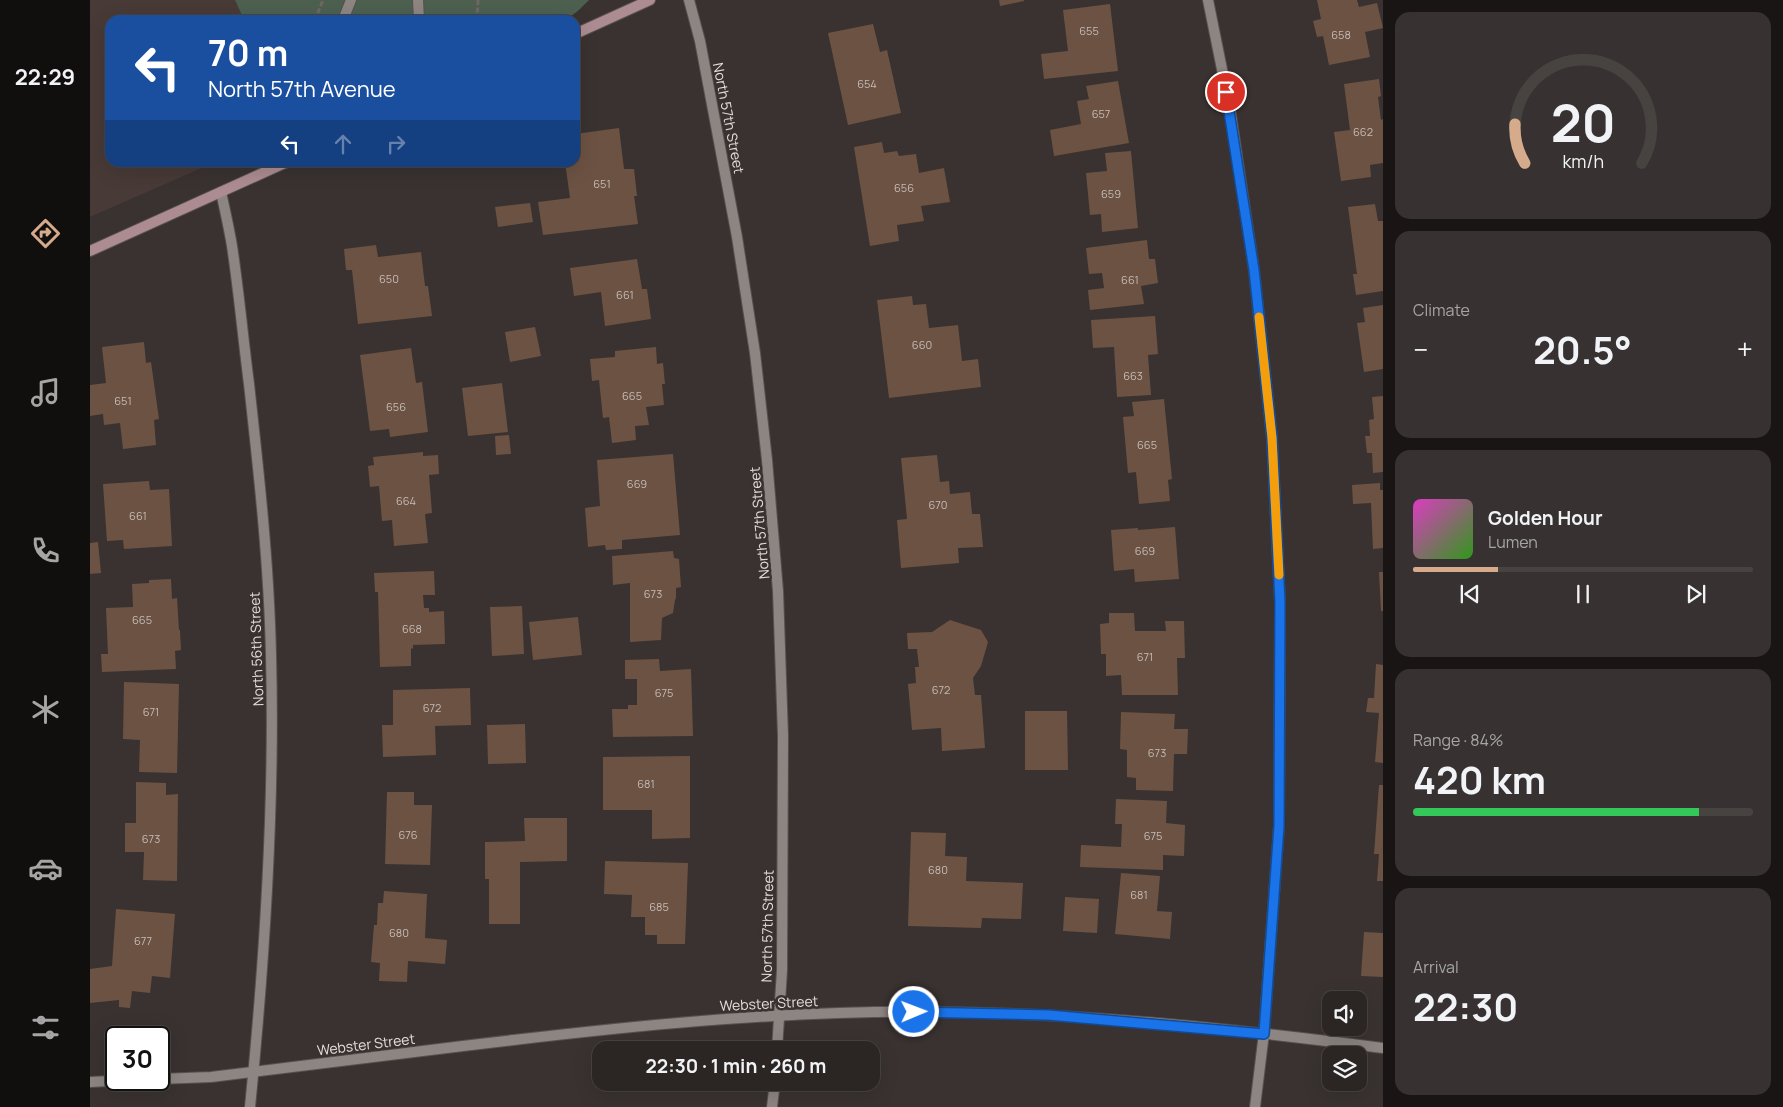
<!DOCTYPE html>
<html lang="en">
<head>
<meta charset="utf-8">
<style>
  body { margin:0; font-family:Manrope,sans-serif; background:#373231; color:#f1f3f6; height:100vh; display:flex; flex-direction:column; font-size:19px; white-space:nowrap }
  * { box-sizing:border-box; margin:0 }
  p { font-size:16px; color:#a6a5a6 }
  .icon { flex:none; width:28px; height:28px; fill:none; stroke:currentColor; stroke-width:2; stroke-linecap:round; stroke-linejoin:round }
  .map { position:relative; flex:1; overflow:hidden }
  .panel { display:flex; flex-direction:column; gap:12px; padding:12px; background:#181514; width:400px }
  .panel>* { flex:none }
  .hud { position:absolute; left:15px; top:15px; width:475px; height:152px; border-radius:15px; box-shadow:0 5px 20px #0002,0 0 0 1px #474341; background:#1a4fa0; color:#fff; overflow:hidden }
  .fabs { position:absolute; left:1232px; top:991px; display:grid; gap:10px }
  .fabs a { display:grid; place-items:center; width:45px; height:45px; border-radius:10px; background:#2b2624; box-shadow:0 5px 20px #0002,0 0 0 1px #474341; font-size:25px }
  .speed { position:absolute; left:15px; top:1026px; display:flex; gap:10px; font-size:25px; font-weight:700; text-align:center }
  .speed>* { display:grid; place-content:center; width:65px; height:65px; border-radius:50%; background:#2b2624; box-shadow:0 5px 20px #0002,0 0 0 1px #474341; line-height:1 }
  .speed .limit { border:2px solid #111; border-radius:8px; background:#fff; color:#111 }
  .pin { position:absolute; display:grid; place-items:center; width:42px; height:42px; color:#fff; margin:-21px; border:2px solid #fff; border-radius:50%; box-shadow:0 1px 5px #0007 }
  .me { position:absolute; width:55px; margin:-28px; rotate:89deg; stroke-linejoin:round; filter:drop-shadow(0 0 4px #0008) }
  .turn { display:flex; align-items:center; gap:18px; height:105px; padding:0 20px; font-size:22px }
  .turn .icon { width:65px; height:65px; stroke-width:2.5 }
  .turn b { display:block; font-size:35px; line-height:42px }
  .lanes { display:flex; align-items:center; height:48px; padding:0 20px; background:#0003; justify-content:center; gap:25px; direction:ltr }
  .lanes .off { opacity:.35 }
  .big { font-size:38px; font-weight:700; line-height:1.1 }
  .panel .tile { flex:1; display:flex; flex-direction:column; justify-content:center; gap:8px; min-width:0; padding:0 18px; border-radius:15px; background:#373231 }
  .panel .dial { align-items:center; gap:0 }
  .dial svg { height:130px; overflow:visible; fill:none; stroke:#474341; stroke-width:7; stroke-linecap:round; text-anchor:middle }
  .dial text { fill:#f1f3f6; stroke:none }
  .song { display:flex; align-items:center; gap:15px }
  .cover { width:60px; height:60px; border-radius:8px; background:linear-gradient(135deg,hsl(310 70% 55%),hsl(110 70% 35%)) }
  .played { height:5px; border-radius:2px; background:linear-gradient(90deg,#d6ab8b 25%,#474341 25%) }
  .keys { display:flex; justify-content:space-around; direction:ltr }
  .heat { display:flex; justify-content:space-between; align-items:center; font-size:28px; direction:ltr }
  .charge { height:8px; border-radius:4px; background:linear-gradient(90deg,#34c759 84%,#474341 0) }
  .trip { position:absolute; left:502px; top:1041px; width:288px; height:50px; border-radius:15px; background:#2b2624; box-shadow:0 5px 20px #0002,0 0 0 1px #474341; font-weight:700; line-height:50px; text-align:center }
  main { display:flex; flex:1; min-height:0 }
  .tab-bar { display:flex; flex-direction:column; width:90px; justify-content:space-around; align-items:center; background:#110f0e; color:#a6a5a6 }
  .tab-bar .icon { width:35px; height:35px }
  .tab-bar .on { color:#d6ab8b }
  .tab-bar b { font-size:22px; color:#f1f3f6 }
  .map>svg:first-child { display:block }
  .built { fill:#483a36 }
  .green { fill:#4d6050 }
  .building { fill:#6c5243 }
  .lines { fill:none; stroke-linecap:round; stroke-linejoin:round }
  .minor-casing { stroke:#57514f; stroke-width:12 }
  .secondary-casing { stroke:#57514f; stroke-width:12 }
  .path { stroke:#6e6765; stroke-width:3; stroke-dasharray:5 2.5; stroke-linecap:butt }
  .minor { stroke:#8d8582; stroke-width:10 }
  .secondary { stroke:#ac8c90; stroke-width:10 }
  .route-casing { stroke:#114b97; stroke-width:12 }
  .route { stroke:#1a73e8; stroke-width:9 }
  .slow { stroke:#f59e0b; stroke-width:9 }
  .labels { text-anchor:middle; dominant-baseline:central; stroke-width:5; stroke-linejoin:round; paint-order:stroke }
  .number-label { font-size:11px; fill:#c5bbb6 }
  .street-label { font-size:14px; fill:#e3dedd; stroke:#393230 }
</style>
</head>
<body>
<main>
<nav class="tab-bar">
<b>22:29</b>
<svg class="icon on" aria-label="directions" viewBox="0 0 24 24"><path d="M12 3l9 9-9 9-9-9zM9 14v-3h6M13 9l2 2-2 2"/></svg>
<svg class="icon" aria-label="music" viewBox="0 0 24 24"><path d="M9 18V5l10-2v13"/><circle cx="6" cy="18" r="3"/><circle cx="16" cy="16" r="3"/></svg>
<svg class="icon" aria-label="phone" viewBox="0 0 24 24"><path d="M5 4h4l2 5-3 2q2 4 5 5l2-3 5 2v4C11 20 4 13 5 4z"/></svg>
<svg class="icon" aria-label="climate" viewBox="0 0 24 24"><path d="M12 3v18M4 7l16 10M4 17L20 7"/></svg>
<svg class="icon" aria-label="car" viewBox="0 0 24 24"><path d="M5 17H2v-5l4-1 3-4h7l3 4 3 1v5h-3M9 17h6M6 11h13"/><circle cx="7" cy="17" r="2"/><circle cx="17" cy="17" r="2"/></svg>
<svg class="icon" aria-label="filters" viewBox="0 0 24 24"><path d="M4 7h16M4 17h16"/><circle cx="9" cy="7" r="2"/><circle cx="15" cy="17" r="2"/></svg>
</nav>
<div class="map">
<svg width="1293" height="1107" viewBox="0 0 1293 1107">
  <rect width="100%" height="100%" fill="#393230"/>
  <polygon class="built" points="0,0 145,0 154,20 20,20 20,162 123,163 0,217"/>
  <path class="green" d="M145,0H499C493,6 482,18 473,19C462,20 453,15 442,20H154Z"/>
  <g class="building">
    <polygon points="909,0 934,0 934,1 910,6"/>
    <polygon points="1227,0 1267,0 1269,7 1287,3 1293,28 1275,32 1280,57 1239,65 1233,36 1227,37 1223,21 1231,19"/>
    <polygon points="1020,4 1028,71 954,79 951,54 978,51 973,10"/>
    <polygon points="783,24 790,52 797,50 811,113 758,125 738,33"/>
    <polygon points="1289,79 1291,96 1288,97 1291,120 1293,119 1293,163 1280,165 1281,177 1251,181 1244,132 1260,130 1254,84"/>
    <polygon points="1028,81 1039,143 964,156 960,130 991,124 987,101 999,99 996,86"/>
    <polygon points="529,128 534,169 544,169 547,196 544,196 548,224 453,235 448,202 480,198 475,162 485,162 485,134"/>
    <polygon points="792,142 794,153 807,151 809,156 826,154 829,173 854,168 860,202 831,206 834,221 807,225 809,241 780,246 764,147"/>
    <polygon points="1041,151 1048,228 1012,232 1011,214 1000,215 996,173 1017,171 1015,153"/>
    <polygon points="440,203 443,222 408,227 405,207"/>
    <polygon points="1285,204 1288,221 1293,221 1293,291 1266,295 1263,274 1267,274 1258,207"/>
    <polygon points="1057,240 1059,259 1065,259 1068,283 1051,286 1054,304 1000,310 998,290 1014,288 1012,273 999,274 996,248"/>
    <polygon points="286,245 288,257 331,252 335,286 338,286 342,316 268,324 262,270 256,270 254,249"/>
    <polygon points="547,259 552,289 557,289 561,319 515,326 511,292 484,296 480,268"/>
    <polygon points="822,296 823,305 836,304 839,328 868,325 872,361 888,359 891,387 799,398 787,300"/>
    <polygon points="1293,305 1293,369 1274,372 1267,323 1275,322 1273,308"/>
    <polygon points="1065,316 1068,354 1058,355 1061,395 1027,397 1024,347 1003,348 1001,320"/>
    <polygon points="445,327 451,356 420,362 415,332"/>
    <polygon points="54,342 56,363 61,362 69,419 64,420 66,445 33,449 30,423 14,425 13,414 0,416 0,385 16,383 12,347"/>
    <polygon points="566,347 567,364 573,363 575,384 572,384 574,405 556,407 559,425 545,426 546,440 522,443 519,417 513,418 509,380 502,381 500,359 525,357 525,351"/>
    <polygon points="321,348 326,383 332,382 338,432 300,437 299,429 280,431 270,355"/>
    <polygon points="412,383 418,432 378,436 372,388"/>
    <polygon points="1293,396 1293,472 1283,473 1282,453 1277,453 1275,436 1280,436 1279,420 1284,419 1282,397"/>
    <polygon points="1074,399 1082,479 1078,480 1080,501 1049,504 1046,472 1038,473 1033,417 1044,416 1042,402"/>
    <polygon points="419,435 421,454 406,455 405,436"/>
    <polygon points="333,452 333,456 348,455 349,474 339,475 342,513 335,514 338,543 304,546 302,520 292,521 289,486 280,487 278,466 284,465 283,457"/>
    <polygon points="583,454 590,535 532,540 532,549 516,550 515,545 498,547 495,508 510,506 507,460"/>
    <polygon points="847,455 850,482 859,481 860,494 880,492 882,514 890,514 893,547 868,548 869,563 811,568 807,520 817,519 811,458"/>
    <polygon points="59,481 60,490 79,489 82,546 34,549 33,540 17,541 13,484"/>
    <polygon points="1290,483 1290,490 1293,490 1293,548 1283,549 1281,503 1263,504 1262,485"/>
    <polygon points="1085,527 1089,579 1045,582 1044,569 1024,571 1021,530 1048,528 1048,530"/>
    <polygon points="8,542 11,573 0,574 0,543"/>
    <polygon points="583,551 584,558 589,559 591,587 586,588 586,598 585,600 583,613 572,618 571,640 540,642 540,583 523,585 522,556"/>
    <polygon points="344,571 345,595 333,595 334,608 339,608 339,612 354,611 355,644 323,645 323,649 321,648 321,666 290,667 288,592 285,592 284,573"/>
    <polygon points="1289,572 1293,572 1293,611 1291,611"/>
    <polygon points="81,579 82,599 87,598 89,630 90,630 91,650 85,651 86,669 12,672 11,654 18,654 16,608 43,607 42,584 59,583 59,580"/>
    <polygon points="432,606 434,654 402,656 400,607"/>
    <polygon points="1019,613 1044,613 1045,631 1076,631 1075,621 1094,621 1095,658 1087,658 1088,695 1032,695 1031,675 1016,676 1016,654 1011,654 1010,624 1019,623"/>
    <polygon points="488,617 492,655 443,660 439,622"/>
    <polygon points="860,620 891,630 898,642 891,666 883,678 885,695 891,695 895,748 852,751 851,728 822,730 818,684 826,683 825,667 829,667 827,649 818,649 817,633 842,632"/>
    <polygon points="569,659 570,671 601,669 603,736 523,737 522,709 538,709 538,705 547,705 547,679 535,679 535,660"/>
    <polygon points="1286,664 1293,665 1293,763 1285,762 1289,713 1276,712 1278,698 1284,698"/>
    <polygon points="34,682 89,684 87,773 49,772 50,740 33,739"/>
    <polygon points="380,688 381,725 345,726 346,755 293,757 292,725 303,725 303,690"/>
    <polygon points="935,711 977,711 978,770 935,770"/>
    <polygon points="1031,712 1085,714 1084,729 1098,729 1097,754 1084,754 1083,791 1046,790 1046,778 1037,777 1037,750 1030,749"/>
    <polygon points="435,724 436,763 398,764 397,725"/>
    <polygon points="600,756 600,838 562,839 562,810 513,810 513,757"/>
    <polygon points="46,782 76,783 76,795 88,794 87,881 53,880 54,852 35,852 35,823 46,823"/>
    <polygon points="1289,785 1293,785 1293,881 1287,881 1289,854 1284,854"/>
    <polygon points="297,792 324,792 324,805 342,805 340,865 295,864"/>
    <polygon points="1026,799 1077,801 1076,823 1095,825 1094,856 1073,855 1073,870 990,867 991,845 1031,847 1032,824 1025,824"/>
    <polygon points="434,818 477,818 477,861 430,862 430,924 399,924 399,879 395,879 395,842 435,841"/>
    <polygon points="821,832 856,833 855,856 877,857 876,881 933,883 931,919 892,918 891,928 818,926"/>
    <polygon points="515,861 598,863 595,944 567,944 567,935 555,935 555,917 541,917 542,895 514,894"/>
    <polygon points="1031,873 1070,876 1067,911 1082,912 1080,939 1025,934"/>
    <polygon points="294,891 337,894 335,938 357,940 355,964 318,961 317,982 289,981 290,963 281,962 284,925 287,925 288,903 293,903"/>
    <polygon points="975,897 1009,899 1007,933 973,931"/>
    <polygon points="26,909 85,914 80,978 62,976 60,993 42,991 40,1008 29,1007 29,1000 0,1003 0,969 22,966"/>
    <polygon points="1274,932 1293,933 1293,977 1271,976"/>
  </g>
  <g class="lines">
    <g class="minor-casing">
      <g id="minor">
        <polyline points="328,0 329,20"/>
        <polyline points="599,0 610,41 647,237 665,353 677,460 688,591 693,736 692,970 687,1050"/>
        <polyline points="1118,0 1140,109 1164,270 1182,438 1190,602 1189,826 1174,1033 1165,1107"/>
        <polyline points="253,20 261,0"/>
        <path d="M131,192C135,210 139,228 142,246C149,292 153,338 159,384C169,474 179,564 181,655C185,806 175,957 160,1107"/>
        <path d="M69,1079L121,1077C205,1066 289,1056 373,1046C530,1027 687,1010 845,1012C995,1013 1145,1029 1293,1048"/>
        <polyline points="0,1082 40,1080"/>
        <polyline points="682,1107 685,1082"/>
      </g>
    </g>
    <g class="secondary-casing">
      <g id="secondary">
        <polyline points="485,34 560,0"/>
        <polyline points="0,251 197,162"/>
      </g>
    </g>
    <g class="path">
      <polyline points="225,20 233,0"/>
      <polyline points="387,20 388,0"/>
    </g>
    <use href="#minor" class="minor"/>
    <use href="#secondary" class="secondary"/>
  </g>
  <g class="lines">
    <g class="route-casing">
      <polyline id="route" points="824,1012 958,1015 1174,1034 1189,826 1190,602 1182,438 1164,270 1136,92"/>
    </g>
    <use href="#route" class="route"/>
    <polyline class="slow" points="1169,317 1182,438 1189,575"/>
  </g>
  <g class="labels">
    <g class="number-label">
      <text x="999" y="30">655</text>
      <text x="1251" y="34">658</text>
      <text x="777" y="83">654</text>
      <text x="1011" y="113">657</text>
      <text x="1273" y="131">662</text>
      <text x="512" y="183">651</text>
      <text x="814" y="187">656</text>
      <text x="1021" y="193">659</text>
      <text x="299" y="278">650</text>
      <text x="1040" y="279">661</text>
      <text x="535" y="294">661</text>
      <text x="832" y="344">660</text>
      <text x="1043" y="375">663</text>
      <text x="542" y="395">665</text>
      <text x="33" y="400">651</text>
      <text x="306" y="406">656</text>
      <text x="1057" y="444">665</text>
      <text x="547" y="483">669</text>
      <text x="316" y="500">664</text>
      <text x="848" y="504">670</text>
      <text x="48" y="515">661</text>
      <text x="1055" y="550">669</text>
      <text x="563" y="593">673</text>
      <text x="52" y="619">665</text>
      <text x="322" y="628">668</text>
      <text x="1055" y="656">671</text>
      <text x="851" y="689">672</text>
      <text x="574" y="692">675</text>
      <text x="342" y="707">672</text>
      <text x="61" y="711">671</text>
      <text x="1067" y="752">673</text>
      <text x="556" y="783">681</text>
      <text x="318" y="834">676</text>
      <text x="1063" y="835">675</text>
      <text x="61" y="838">673</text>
      <text x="848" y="869">680</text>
      <text x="1049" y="894">681</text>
      <text x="569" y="906">685</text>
      <text x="309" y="932">680</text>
      <text x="53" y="940">677</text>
    </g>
    <g class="street-label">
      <text transform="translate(639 118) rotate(79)">North 57th Street</text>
      <text transform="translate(669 523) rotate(-95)">North 57th Street</text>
      <text transform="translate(166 649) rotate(-92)">North 56th Street</text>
      <text transform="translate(677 926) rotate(-89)">North 57th Street</text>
      <text transform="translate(679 1003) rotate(-3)">Webster Street</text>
      <text transform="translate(276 1044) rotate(-7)">Webster Street</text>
    </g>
  </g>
</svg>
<div class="fabs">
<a><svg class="icon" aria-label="sound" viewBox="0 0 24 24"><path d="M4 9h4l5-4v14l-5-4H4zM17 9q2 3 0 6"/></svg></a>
<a><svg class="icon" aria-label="layers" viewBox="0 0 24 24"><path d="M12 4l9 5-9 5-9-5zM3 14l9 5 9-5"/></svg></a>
</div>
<div class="speed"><div class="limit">30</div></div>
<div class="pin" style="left:1136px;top:92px;background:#d93025"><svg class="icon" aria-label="arrive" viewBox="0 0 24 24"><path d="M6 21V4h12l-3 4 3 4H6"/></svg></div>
<svg class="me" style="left:824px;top:1012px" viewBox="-20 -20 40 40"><circle r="17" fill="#1a73e8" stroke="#fff" stroke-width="3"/><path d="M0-11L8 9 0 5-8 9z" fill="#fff"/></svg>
<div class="trip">22:30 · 1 min · 260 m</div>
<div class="hud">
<div class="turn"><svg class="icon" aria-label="left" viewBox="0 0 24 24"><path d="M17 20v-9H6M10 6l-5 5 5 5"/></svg><div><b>70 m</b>North 57th Avenue</div></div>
<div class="lanes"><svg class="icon" aria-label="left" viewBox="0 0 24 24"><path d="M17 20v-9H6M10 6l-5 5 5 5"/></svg><svg class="icon off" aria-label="ahead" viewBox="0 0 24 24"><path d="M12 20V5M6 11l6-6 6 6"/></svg><svg class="icon off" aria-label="right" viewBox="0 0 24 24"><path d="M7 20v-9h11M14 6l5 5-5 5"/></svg></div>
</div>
</div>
<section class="panel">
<div class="tile dial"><svg viewBox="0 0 100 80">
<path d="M14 69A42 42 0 1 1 86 69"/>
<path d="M14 69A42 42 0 0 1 8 45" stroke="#d6ab8b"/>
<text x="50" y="56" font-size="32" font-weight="700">20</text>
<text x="50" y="72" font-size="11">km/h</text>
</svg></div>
<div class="tile"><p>Climate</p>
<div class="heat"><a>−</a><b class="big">20.5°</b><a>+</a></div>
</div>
<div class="tile">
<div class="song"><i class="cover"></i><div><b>Golden Hour</b><p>Lumen</p></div></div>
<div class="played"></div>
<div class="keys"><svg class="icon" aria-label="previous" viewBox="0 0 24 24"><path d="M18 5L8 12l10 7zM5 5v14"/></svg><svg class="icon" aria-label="pause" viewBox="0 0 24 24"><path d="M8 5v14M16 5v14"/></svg><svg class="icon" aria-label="next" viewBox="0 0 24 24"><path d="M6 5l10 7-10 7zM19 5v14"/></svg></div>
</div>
<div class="tile"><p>Range · 84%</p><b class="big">420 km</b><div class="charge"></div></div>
<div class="tile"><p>Arrival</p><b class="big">22:30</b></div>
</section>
</main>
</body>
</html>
